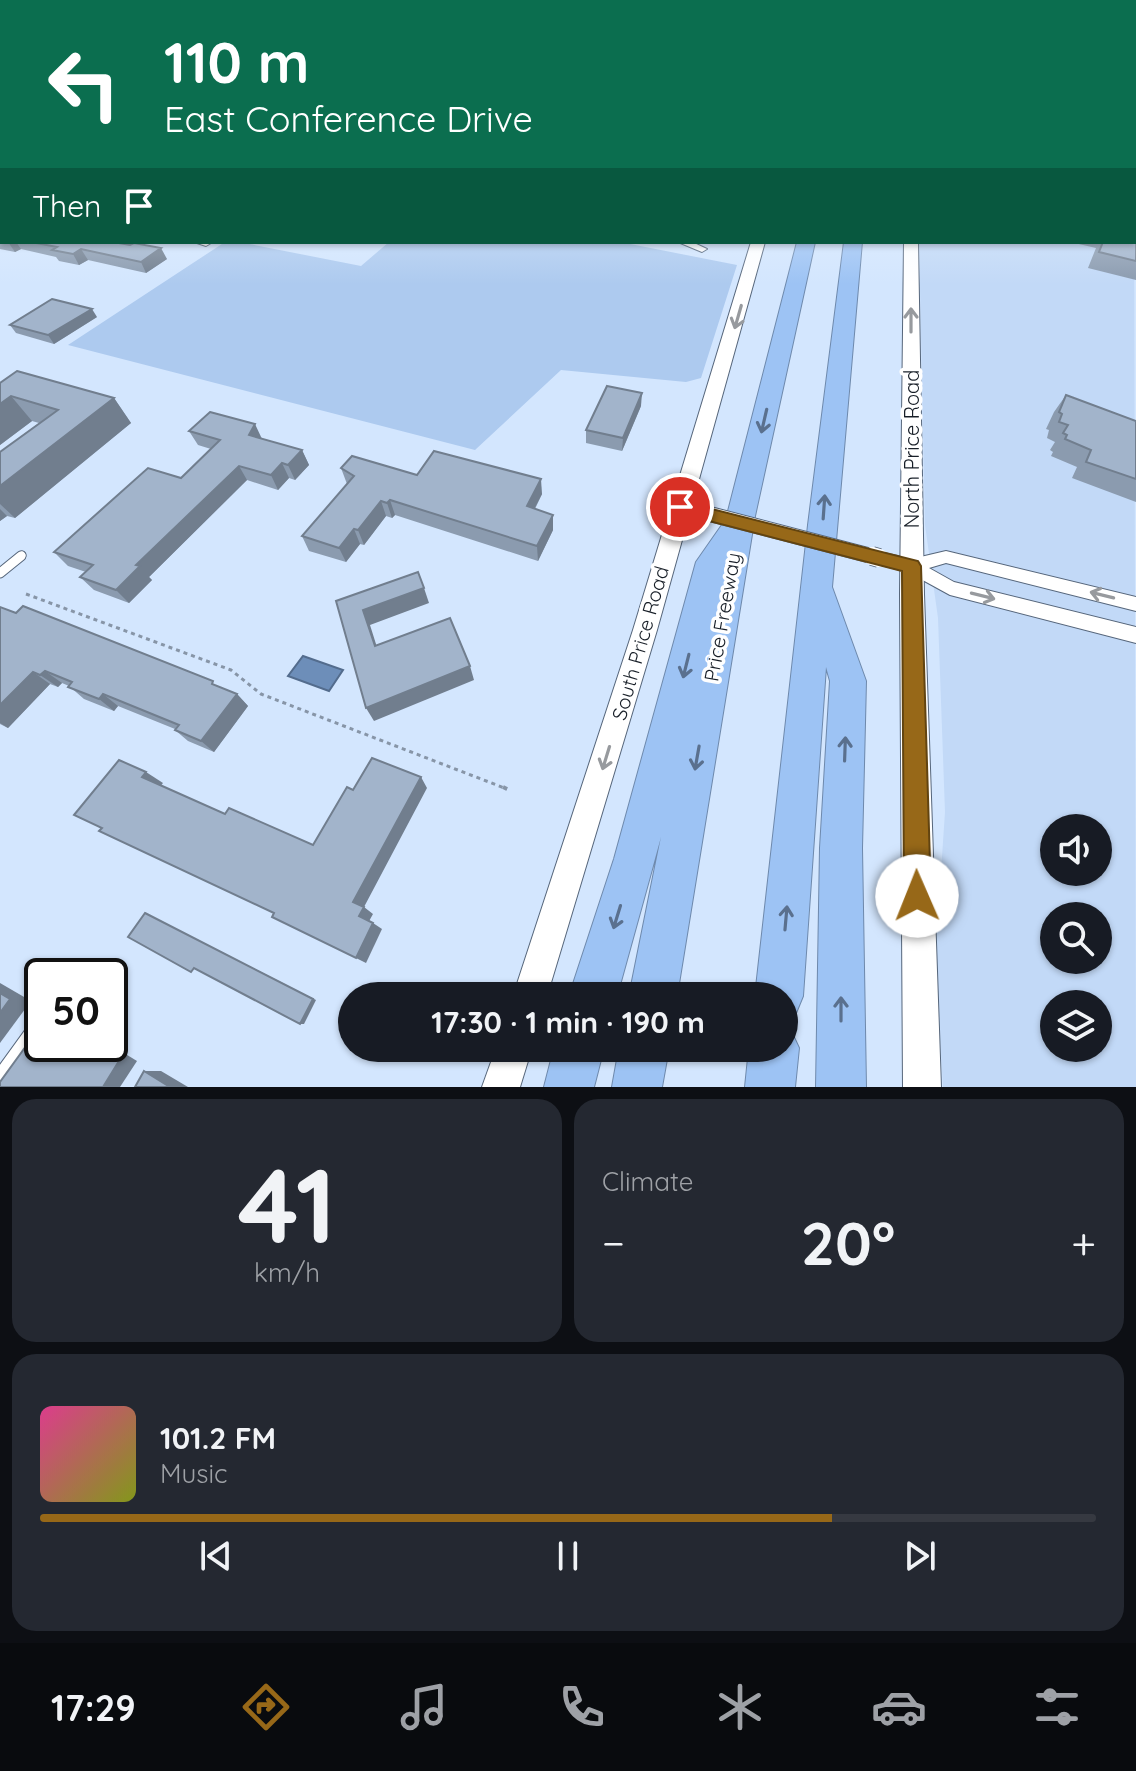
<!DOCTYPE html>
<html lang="en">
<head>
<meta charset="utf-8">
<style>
  body { margin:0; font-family:Quicksand,sans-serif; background:#242831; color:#f1f3f6; height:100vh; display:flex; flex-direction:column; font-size:30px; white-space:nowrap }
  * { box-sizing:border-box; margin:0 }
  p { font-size:26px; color:#9ea1a6 }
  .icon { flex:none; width:44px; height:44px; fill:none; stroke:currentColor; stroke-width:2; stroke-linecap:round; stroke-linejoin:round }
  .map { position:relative; height:1087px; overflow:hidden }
  .panel { display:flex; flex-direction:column; gap:12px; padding:12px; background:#0d0f14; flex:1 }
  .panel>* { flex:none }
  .hud { position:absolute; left:0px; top:0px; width:1136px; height:244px; box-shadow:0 2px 6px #0004; background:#0b6e4f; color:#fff; overflow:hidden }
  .controls { position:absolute; left:1040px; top:814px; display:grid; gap:16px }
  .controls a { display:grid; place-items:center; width:72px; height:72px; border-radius:50%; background:#171b24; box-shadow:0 2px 6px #0004; font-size:40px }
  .speed { position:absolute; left:24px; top:958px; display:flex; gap:16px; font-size:40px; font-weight:700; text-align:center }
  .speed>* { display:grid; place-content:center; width:104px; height:104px; border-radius:50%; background:#171b24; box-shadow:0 2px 6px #0004; line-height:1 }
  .speed .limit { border:4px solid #111; border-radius:12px; background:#fff; color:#111 }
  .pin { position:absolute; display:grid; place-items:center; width:68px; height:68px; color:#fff; margin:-34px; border:4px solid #fff; border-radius:50%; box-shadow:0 2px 8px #0007 }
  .me { position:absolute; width:88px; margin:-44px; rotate:359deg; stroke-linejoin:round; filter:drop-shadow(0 0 6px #0008) }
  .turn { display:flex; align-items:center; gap:28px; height:168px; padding:0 32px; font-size:36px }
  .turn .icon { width:104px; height:104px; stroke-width:2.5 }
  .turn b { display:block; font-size:56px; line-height:68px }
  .then { display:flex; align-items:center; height:76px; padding:0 32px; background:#0003; gap:16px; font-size:30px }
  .big { font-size:60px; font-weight:700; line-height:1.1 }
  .panel .card { flex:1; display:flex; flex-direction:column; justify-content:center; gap:12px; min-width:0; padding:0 28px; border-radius:24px; background:#242831 }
  .panel .dial { align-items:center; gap:0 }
  .dial b { font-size:104px; line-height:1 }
  .song { display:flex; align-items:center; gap:24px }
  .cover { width:96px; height:96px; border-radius:12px; background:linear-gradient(135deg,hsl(330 70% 55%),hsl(70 70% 35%)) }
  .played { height:8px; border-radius:4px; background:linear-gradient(90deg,#976818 75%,#363941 75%) }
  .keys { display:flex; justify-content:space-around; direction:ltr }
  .heat { display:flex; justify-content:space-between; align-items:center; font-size:44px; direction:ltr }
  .panel .tiles { flex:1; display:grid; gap:12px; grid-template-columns:1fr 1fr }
  .card:last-child { grid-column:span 2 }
  .trip { position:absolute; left:338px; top:982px; width:460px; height:80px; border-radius:40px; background:#171b24; box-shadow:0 2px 6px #0004; font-weight:700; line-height:80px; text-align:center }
  .menu { display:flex; height:128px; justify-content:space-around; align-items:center; background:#090b0e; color:#9ea1a6 }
  .menu .icon { width:56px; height:56px }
  .menu .selected { color:#976818 }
  .menu b { font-size:36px; color:#f1f3f6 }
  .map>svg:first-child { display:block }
  .built { fill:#c2d9f7; fill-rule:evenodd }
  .green { fill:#adcaef }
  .water { fill:#6d8eb9; stroke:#536c8d; stroke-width:2 }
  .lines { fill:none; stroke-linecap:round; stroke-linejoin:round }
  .lane-far2-casing { stroke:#56667b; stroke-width:9 }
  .lane-far1-casing { stroke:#56667b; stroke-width:11 }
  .lane-casing { stroke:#56667b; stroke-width:14 }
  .street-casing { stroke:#56667b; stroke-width:2 }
  .secondary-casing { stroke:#56667b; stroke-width:2 }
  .highway-casing { stroke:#6e89ac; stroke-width:2 }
  .path-far1 { stroke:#8795a7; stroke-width:3; stroke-dasharray:4 4; stroke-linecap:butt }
  .path { stroke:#8795a7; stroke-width:4; stroke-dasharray:6 6; stroke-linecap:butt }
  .lane-far2 { stroke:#fff; stroke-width:7 }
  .lane-far1 { stroke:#fff; stroke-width:9 }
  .lane { stroke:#fff; stroke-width:12 }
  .street { fill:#fff; fill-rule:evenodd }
  .secondary { fill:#fff; fill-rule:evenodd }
  .highway { fill:#9dc3f4; fill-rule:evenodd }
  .street-bridge-far1-casing { stroke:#56667b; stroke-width:16; stroke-linecap:butt }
  .street-bridge-casing { stroke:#56667b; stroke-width:20; stroke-linecap:butt }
  .street-bridge-far1 { stroke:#fff; stroke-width:14 }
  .street-bridge { stroke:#fff; stroke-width:18 }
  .wall { fill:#8b9baf }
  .shaded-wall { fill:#717e8e }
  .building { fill:#a2b4cb; stroke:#717e8e; stroke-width:2 }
  .oneway { stroke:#979a9e }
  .oneway2 { stroke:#5a708e }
  .route { fill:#976818; stroke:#624410; stroke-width:2 }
  .labels { text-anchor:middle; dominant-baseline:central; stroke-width:7; stroke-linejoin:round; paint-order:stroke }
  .street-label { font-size:20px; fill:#171e27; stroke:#fff }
</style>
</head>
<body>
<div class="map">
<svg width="1136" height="1087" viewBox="0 0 1136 1087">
  <rect width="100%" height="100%" fill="#d3e6fe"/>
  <path class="built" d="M1134,132L1136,1087H943L935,961L945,812L938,618L925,525L919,242H1134ZM1054,828H1098V872H1054ZM1054,916H1098V960H1054ZM1054,1004H1098V1048H1054Z"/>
  <polygon class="green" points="225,242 239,242 361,266 389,242 620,242 737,265 701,378 686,382 561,370 475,450 68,345"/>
  <polygon class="water" points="303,656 343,670 329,691 288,676"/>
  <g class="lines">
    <g class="lane-far2-casing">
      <polyline id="lane-far2" points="18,558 22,555"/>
    </g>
    <g class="lane-far1-casing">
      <polyline id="lane-far1" points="0,573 21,556"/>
    </g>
    <g class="lane-casing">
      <polyline id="lane" points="0,1075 42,1017"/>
    </g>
    <g class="street-casing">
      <g id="street">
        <rect x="1134" y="138" width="2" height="7"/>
        <polygon points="0,200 2,201 2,207 0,206"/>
        <polygon points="194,242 210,242 211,243 206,246"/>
        <polygon points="678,242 692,242 707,249 702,252"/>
        <polygon points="680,501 715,510 718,514 710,520 675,511 672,507"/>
        <polygon points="946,551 1136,597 1136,611 946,563 929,568 954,582 1136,627 1136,643 950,595 908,572 873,563 871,558 873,553 879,552 912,559"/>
      </g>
    </g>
    <g class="secondary-casing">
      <g id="secondary">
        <polygon points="751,242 765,242 657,630 547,996 513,996 633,630"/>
        <polygon points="904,242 918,242 924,594 941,1087 903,1087 900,594"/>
        <polygon points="496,1048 532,1048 520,1087 482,1087"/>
      </g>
    </g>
    <g class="highway-casing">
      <g id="highway">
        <polygon points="797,242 815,242 755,516 677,996 629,996 661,837 617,996 569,996 614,859 696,562 726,519"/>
        <polygon points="844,242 862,242 832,587 866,681 862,848 866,1087 816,1087 820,848 830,681 826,667 803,996 796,1013 784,1018 784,996 755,996 808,525"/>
        <polygon points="784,1027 791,1031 799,1048 795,1087 745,1087 749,1048 784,1048"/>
        <polygon points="554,1048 604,1048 594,1087 544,1087"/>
        <polygon points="619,1048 669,1048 662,1087 612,1087"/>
      </g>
    </g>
    <polyline class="path-far1" points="26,594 231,670 261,694 507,789"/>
    <polyline class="path" points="503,787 507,789"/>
    <use href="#lane-far2" class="lane-far2"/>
    <use href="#lane-far1" class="lane-far1"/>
    <use href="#lane" class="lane"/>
    <use href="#street" class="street"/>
    <use href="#secondary" class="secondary"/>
    <use href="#highway" class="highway"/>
    <g class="street-bridge-far1-casing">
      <polyline id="street-bridge-far1" points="710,514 879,558"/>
    </g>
    <g class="street-bridge-casing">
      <polyline id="street-bridge" points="872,556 879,558"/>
    </g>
    <use href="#street-bridge-far1" class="street-bridge-far1"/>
    <use href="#street-bridge" class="street-bridge"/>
  </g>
  <g class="wall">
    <polygon points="1136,207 1136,280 1088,268 1096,248 1070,242 1134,242"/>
    <polygon points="2,222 2,242 113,242 167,259 146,273 88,260 79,265 59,261 56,257 21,249 15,252 0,249 0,223"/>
    <polygon points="97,317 54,344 16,333 10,325"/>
    <polygon points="0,383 114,398 131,423 15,518 7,516 0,521 0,452 39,423 32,421 0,445"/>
    <polygon points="1066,395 1136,421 1136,502 1072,478 1077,467 1051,456 1053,452 1050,450 1055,442 1047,438 1049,430 1046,429 1054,412"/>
    <polygon points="641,406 622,451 586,443 586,430"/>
    <polygon points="189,431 262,439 302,450 309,465 295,480 289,478 278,490 247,480 149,577 152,580 129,603 94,590 80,577 86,572 68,566 54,552 181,478 211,449 198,445"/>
    <polygon points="341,468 417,475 542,494 535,509 553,530 538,561 395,515 392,518 386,516 364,545 360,544 346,562 309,551 302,536 347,484"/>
    <polygon points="0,607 218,686 237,694 248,706 214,752 188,741 175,730 175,729 118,706 114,711 84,699 69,686 62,683 58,687 50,684 8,728 0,724"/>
  </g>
  <g class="shaded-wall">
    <polygon points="8,242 16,242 21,249 15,252"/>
    <polygon points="161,248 167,259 146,273 141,262"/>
    <polygon points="81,249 88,260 79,265 73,254"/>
    <polygon points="92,309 97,317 54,344 48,335"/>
    <polygon points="642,393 641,406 622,451 623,438"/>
    <polygon points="11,396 32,421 0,445 0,404"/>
    <polygon points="114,398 131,423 15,518 0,504 0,486"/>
    <polygon points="255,424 262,439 249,435"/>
    <polygon points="302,450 309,465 295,480 288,465"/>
    <polygon points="282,463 289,478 278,490 271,475"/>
    <polygon points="239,466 247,480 149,577 152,580 129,603 116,590 136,565"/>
    <polygon points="541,479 542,494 528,521 527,506"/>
    <polygon points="390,500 395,515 392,518 387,503"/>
    <polygon points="381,501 386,516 364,545 358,530"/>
    <polygon points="0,509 7,516 0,521"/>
    <polygon points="553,515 553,530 538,561 537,546"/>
    <polygon points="354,529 360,544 346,562 339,548"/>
    <polygon points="424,588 429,603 370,625 381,660 375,646 363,610"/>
    <polygon points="470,666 474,680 374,721 366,708"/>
    <polygon points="45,671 62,683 58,687 40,675"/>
    <polygon points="33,672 50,684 8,728 0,723 0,705"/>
    <polygon points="103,694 118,706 114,711 99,699"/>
    <polygon points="237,694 248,706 214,752 201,741"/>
    <polygon points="146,772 163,783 159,788 142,777"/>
    <polygon points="421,777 427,788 364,907 373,914 368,923 359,916 353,902"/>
    <polygon points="145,913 316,1000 304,1024 300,1024"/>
    <polygon points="373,923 382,929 366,963 356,958"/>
    <polygon points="0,983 31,1001 0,1043"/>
    <polygon points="91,1044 109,1044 137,1061 120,1087 103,1087"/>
    <polygon points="144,1071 161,1071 188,1087 170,1087"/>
  </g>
  <g class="building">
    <polygon points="1134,207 1136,207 1136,261 1099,252 1103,242 1134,242"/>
    <polygon points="2,222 2,240 0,240 0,223"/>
    <polygon points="31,242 113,242 130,245 134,243 161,248 141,262 81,249 73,254 52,250 57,247"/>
    <polygon points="52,299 92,309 48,335 10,325"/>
    <polygon points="17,371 114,398 0,486 0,452 58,410 11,396 0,404 0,383"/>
    <polygon points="607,386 642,393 623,438 586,430"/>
    <polygon points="1066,395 1136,421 1136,479 1086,462 1091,450 1065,439 1067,435 1063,433 1068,425 1059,422 1062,414 1059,412"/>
    <polygon points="210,412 255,424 249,435 302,450 288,465 282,463 271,475 239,466 136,565 140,566 116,590 80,577 93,565 54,552 148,468 181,478 220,440 189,431"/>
    <polygon points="434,451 541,479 527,506 553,515 537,546 390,500 387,503 381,501 358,530 354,529 339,548 302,536 354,476 341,468 352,456 417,475"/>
    <polygon points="418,572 424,588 363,610 375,646 450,618 470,666 366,708 336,601"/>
    <polygon points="23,606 213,681 212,684 237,694 201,741 175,730 179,725 103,694 99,699 68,687 72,682 45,671 40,675 33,672 0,705 0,607 16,613"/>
    <polygon points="372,758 421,777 353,902 364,907 359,916 373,923 356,958 272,917 274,913 99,831 102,828 74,815 119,760 146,772 142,777 225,814 229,808 313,845 347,787 353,790"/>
    <polygon points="145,913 313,999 300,1024 194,968 191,972 128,937"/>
    <polygon points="0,993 10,999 0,1013"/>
    <polygon points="42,1024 42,1044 91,1044 119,1061 103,1087 0,1087 0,1082"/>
    <polygon points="144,1071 170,1087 135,1087"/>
  </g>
  <defs><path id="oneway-shaft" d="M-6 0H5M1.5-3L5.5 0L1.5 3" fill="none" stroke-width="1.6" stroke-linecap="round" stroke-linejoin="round" transform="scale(2)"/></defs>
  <g class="oneway">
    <use href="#oneway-shaft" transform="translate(738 317) rotate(106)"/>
    <use href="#oneway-shaft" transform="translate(911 320) rotate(-90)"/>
    <use href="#oneway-shaft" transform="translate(1102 595) rotate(-166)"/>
    <use href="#oneway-shaft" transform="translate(983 596) rotate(14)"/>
    <use href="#oneway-shaft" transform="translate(606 758) rotate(107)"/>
  </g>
  <g class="oneway2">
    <use href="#oneway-shaft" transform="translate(764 421) rotate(103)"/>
    <use href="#oneway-shaft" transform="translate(824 507) rotate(-86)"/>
    <use href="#oneway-shaft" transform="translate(686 666) rotate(104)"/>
    <use href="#oneway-shaft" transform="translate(845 749) rotate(-88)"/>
    <use href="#oneway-shaft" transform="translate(697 758) rotate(100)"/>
    <use href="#oneway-shaft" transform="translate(617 917) rotate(107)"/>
    <use href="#oneway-shaft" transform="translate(786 918) rotate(-85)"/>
    <use href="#oneway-shaft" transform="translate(841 1009) rotate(-90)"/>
  </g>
  <linearGradient id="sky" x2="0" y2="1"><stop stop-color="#77a5d5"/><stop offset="0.46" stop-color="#ebf4ff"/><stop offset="1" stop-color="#ebf4ff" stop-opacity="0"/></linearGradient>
  <rect width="1136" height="284" fill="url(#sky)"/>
  <polygon class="route" points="680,501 918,561 921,566 931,896 927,906 917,910 908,906 904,896 902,571 674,512 672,507 674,502"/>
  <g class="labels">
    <g class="street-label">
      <text transform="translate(911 449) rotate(-90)">North Price Road</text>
      <text transform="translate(722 617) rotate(-80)">Price Freeway</text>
      <text transform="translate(640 643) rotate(-74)">South Price Road</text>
    </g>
  </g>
</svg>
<div class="controls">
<a><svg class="icon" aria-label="sound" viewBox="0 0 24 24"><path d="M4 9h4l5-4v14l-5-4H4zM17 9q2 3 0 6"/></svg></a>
<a><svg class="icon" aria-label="search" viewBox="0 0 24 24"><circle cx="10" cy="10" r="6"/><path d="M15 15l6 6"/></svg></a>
<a><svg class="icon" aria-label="layers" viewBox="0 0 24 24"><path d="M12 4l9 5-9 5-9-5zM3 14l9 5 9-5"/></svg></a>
</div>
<div class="speed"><div class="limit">50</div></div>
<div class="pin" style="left:680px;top:507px;background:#d93025"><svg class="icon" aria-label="arrive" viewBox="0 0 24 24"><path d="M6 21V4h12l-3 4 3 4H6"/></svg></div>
<svg class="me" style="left:917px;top:896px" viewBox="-20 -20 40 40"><circle r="19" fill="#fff"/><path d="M0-13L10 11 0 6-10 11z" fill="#976818"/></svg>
<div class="trip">17:30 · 1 min · 190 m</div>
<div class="hud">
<div class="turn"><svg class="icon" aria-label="left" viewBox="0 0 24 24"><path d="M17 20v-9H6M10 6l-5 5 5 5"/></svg><div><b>110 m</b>East Conference Drive</div></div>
<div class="then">Then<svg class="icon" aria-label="arrive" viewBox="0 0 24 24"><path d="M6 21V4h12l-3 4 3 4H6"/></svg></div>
</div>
</div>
<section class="panel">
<div class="tiles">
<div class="card dial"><b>41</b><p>km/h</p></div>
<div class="card"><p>Climate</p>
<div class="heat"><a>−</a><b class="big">20°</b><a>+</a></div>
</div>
<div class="card">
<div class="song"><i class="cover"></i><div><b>101.2 FM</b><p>Music</p></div></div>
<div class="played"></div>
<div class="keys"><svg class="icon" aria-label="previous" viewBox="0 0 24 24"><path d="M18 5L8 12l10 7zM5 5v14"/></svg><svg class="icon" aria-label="pause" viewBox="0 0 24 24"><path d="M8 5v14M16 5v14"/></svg><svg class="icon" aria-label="next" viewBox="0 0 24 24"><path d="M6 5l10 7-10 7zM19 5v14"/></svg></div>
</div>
</div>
</section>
<nav class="menu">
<b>17:29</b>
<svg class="icon selected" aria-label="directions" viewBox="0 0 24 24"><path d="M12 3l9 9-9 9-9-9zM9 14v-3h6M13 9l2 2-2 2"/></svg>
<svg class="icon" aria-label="music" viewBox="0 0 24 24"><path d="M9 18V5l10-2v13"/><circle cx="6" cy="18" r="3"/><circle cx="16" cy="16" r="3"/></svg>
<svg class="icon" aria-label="phone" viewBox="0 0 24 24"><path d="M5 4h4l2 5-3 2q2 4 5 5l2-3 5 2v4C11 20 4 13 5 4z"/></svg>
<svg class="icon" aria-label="climate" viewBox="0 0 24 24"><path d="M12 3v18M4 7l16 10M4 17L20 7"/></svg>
<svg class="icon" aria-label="car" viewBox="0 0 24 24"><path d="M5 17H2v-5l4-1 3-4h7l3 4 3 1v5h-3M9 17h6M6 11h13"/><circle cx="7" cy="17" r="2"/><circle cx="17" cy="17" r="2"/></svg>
<svg class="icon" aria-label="filters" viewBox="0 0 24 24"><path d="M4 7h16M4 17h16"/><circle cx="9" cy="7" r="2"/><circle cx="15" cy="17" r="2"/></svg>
</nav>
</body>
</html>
